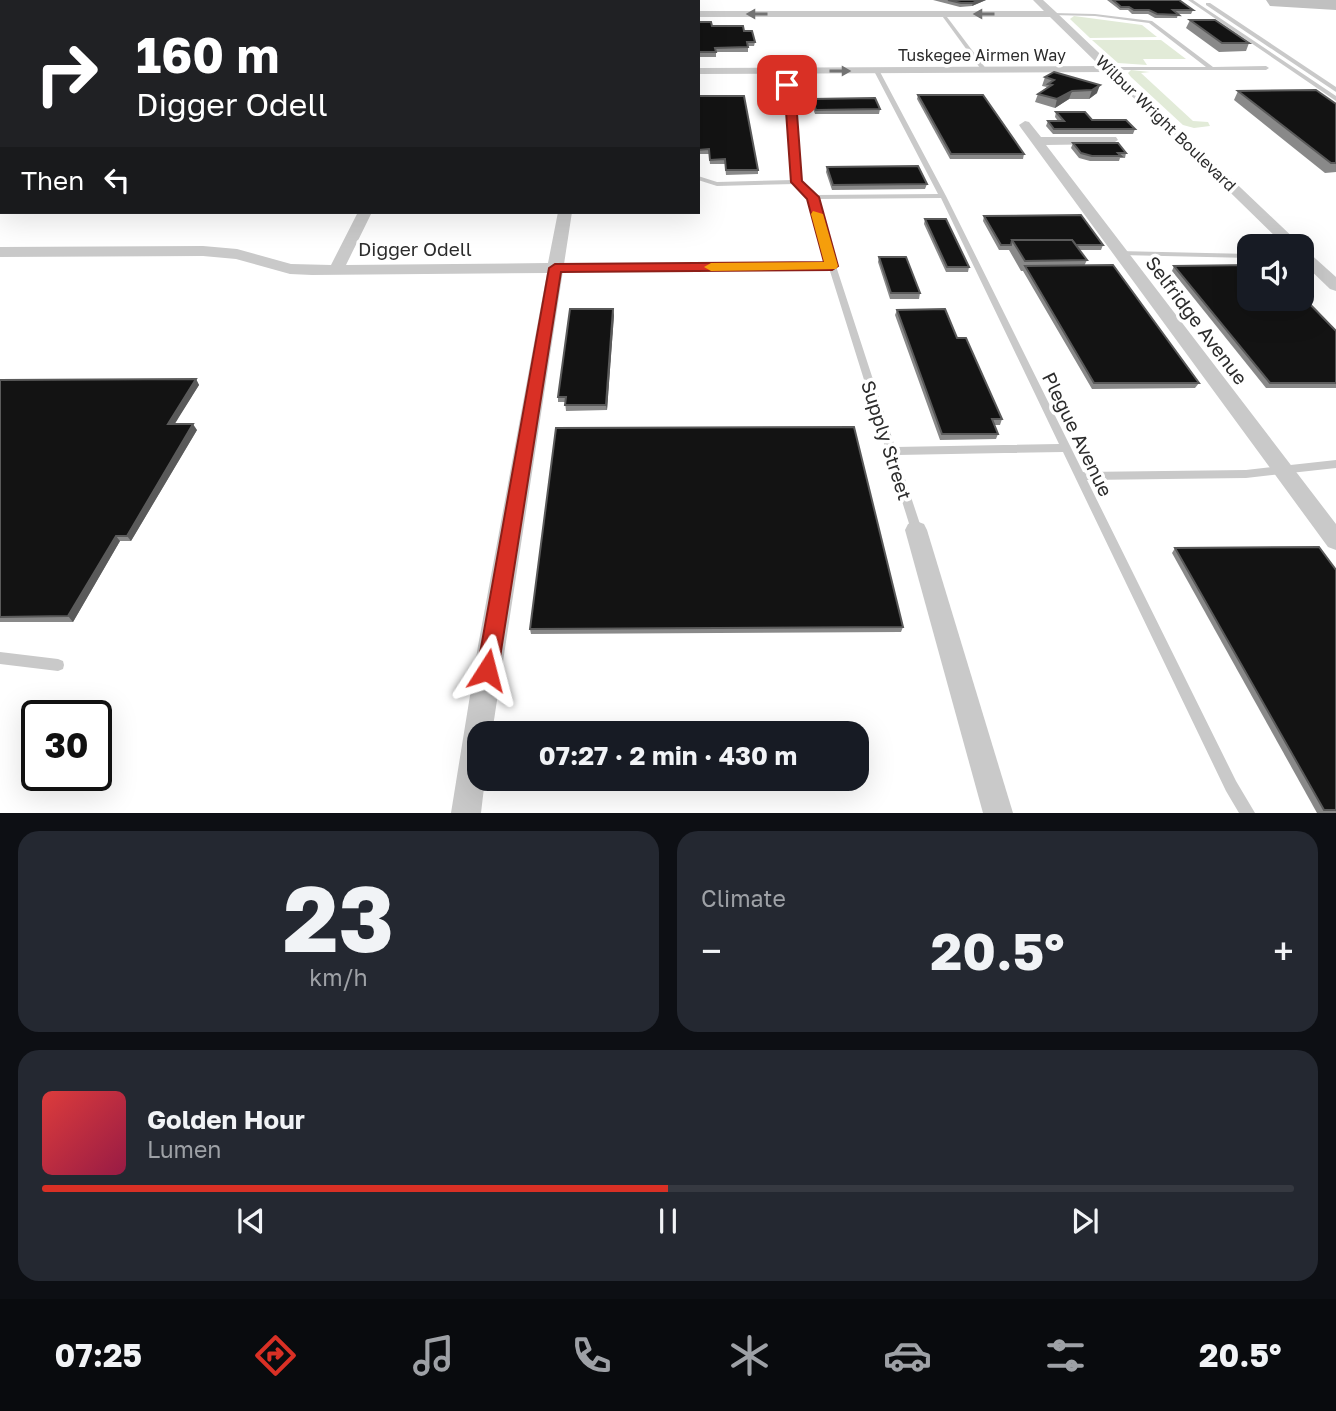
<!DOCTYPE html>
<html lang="en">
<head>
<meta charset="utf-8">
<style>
  body { margin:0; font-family:"Golos Text",sans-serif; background:#242831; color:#f1f3f6; height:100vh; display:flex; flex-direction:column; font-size:26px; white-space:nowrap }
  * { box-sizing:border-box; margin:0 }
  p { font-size:23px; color:#9ea1a6 }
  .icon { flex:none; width:38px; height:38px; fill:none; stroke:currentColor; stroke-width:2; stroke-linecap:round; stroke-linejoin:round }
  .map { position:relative; height:813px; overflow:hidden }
  .details { display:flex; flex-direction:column; gap:18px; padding:18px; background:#0d0f14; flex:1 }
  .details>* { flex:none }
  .hud { position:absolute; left:0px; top:0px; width:700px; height:214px; box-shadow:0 7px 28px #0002; background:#202124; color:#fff; overflow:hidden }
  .fabs { position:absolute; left:1237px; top:234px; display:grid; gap:14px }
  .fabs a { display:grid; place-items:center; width:77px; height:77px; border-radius:14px; background:#171b24; box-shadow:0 7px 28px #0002; font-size:35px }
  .speed { position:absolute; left:21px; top:700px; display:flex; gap:14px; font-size:35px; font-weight:700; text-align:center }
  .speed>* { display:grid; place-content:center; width:91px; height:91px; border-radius:50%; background:#171b24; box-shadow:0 7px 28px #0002; line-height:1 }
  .speed .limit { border:4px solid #111; border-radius:10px; background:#fff; color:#111 }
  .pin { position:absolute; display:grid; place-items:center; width:60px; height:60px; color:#fff; margin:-30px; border-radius:14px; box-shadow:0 4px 10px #0006 }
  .me { position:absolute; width:77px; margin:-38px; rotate:9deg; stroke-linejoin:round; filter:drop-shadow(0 0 5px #0008) }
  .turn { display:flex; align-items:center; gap:24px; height:147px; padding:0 21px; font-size:32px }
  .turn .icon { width:91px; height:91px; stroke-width:2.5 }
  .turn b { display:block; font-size:49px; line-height:60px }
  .then { display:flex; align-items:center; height:66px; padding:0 21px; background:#0003; gap:14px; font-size:26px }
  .big { font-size:52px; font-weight:700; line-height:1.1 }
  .details .tile { flex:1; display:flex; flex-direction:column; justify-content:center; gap:10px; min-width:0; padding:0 24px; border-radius:21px; background:#242831 }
  .details .dial { align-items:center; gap:0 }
  .dial b { font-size:91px; line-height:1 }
  .song { display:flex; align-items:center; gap:21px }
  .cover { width:84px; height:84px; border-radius:10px; background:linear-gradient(135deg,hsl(0 70% 55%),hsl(340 70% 35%)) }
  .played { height:7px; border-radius:4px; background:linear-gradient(90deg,#d93025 50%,#363941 50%) }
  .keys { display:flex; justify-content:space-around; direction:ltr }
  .heat { display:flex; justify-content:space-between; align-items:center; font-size:38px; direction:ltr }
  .details .tiles { flex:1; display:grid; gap:18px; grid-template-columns:1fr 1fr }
  .tile:last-child { grid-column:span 2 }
  .trip { position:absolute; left:467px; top:721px; width:402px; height:70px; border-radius:21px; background:#171b24; box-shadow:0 7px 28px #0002; font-weight:700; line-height:70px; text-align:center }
  .dock { display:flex; height:112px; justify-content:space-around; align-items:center; background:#090b0e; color:#9ea1a6 }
  .dock .icon { width:49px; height:49px }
  .dock .current { color:#d93025 }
  .dock b { font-size:32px; color:#f1f3f6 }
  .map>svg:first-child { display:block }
  .green { fill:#e2ebd8 }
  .water { fill:#c2dced }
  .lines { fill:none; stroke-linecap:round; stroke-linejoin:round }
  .taxiway { fill:#c0c0c0; fill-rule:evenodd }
  .service { fill:#c9c9c9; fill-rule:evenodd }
  .minor { fill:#c9c9c9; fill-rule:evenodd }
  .wall { fill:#898989 }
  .shaded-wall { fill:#5a5a5a }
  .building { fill:#131313; stroke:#5a5a5a; stroke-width:2 }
  .oneway { fill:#737373 }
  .route { fill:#d93025; stroke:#8d1f18; stroke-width:2 }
  .slow { fill:#f59e0b }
  .labels { text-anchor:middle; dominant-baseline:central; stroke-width:7; stroke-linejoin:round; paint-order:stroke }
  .far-street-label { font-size:16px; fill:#2c2c2c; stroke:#fff }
  .street-label { font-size:19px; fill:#2c2c2c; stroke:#fff }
</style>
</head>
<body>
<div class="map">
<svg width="1336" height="813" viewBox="0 0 1336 813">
  <rect width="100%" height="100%" fill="#fff"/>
  <g class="green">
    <polygon points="1074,16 1142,25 1157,37 1090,38 1070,19"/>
    <polygon points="1092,40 1161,40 1186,59 1143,59 1147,65 1118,63"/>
    <polygon points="1131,70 1150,72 1141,73 1193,121 1208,122 1210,126 1194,128 1183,125 1131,77 1128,73"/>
  </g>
  <polygon class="water" points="0,0 241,0 2,2 0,49"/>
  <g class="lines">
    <polygon class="taxiway" points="1266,0 1336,0 1336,10 1270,6"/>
    <g class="service">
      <polygon points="258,0 263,0 261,2 256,2"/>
      <polygon points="1188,0 1193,0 1336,96 1336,101"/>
      <polygon points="1206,3 1210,3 1336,87 1336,92 1206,5"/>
      <polygon points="940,13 944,13 987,70 987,72 983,72"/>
      <polygon points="1053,13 1095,14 1152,21 1213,67 1266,66 1269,68 1266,70 1107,70 1106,69 1109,67 1206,67 1149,23 1095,16 1051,15"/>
      <rect x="0" y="60" width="2" height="4"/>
      <path d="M783,69L786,71L794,100L800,181L815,195L938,194L874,71L879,70L946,196L1083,472L1246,470L1336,460V468L1246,478L1087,480L1236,781L1255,813H1239L1226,791L1063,452L897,455L922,530L920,533L916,534L912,533L829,268L555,270L551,268L555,266L827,264L810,198L795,184L717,186L698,180V176L717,182L793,180L788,100L780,71ZM941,198L1059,444L895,447L836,266L817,199Z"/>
      <polygon points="1118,251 1250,254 1250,258 1121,255 1117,253"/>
      <polygon points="0,652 58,659 63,661 64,665 63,669 58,671 0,664"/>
    </g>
    <g class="minor">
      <polygon points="469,0 479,0 469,2"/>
      <polygon points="599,0 609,0 599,2"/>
      <polygon points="1033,0 1043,0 1056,12 1300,244 1303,247 1302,248 1286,247 1107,72 698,74 698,68 1100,66 1050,17 698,17 698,11 1044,11"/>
      <polygon points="1025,121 1029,122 1041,137 1116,137 1118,140 1112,144 1046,145 1336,524 1336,550 1328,547 1021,128 1019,125"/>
      <polygon points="358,212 372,212 346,265 548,263 558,212 572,212 492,733 480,733 480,779 485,779 481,813 451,813 478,646 547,273 312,275 290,274 236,259 203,256 0,257 0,247 203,246 237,249 291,264 331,265"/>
      <polygon points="1302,249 1307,251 1336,277 1336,291 1330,289 1302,262"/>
      <polygon points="916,521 924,524 927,530 1013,813 983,813 905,530 908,524"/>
    </g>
  </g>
  <g class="wall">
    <polygon points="933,0 986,0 972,6 960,7"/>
    <polygon points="1107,0 1179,0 1193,10 1191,14 1178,14 1177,18 1155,18 1148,14 1132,14 1128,10 1120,10"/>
    <polygon points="1190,20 1249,43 1246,51 1219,52 1186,28"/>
    <polygon points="698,22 712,26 744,31 755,42 754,46 748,46 748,52 716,52 716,57 698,57"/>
    <polygon points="1054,72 1097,93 1089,99 1069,99 1055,108 1035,102 1038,94 1047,87 1042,86 1045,77"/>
    <polygon points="1238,91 1336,104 1336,172 1325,173 1234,100"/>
    <polygon points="918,95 1024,154 1023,159 950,159 917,99"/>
    <polygon points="698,96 758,170 758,174 726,175 725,164 710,164 709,154 698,154"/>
    <polygon points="812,99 880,109 879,114 815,114 811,103"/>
    <polygon points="1056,112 1092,120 1135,129 1133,134 1053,134 1046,126 1048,121 1058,121 1055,117"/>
    <polygon points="1073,143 1126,153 1125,158 1120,158 1119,161 1090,161 1079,158 1071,148"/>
    <polygon points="827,167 927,184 925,189 832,190 826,172"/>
    <polygon points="984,216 1103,245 1101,250 1079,250 1087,260 1084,266 1199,383 1195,388 1092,389 1023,271 1021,271 1009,250 999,250 983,221"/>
    <polygon points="925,219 969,267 968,272 946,272 924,224"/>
    <polygon points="879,257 920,293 919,299 890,299 878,262"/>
    <polygon points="1174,266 1336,331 1336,388 1266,388 1172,271"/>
    <polygon points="897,310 957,338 1002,419 1000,425 994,425 998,434 996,439 940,440 895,315"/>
    <polygon points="614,315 607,410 566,411 565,402 558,402 558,397"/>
    <polygon points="196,379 199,385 174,424 197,430 131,541 120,541 73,622 0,622 0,380"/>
    <polygon points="1175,548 1336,570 1336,813 1317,813 1172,553"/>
    <polygon points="903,627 901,632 531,634 530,629"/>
  </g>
  <g class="shaded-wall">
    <polygon points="979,0 986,0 972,6 973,3"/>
    <polygon points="1100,85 1097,93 1089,99 1092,90"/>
    <polygon points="1072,91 1069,99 1055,108 1057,99"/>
    <polygon points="613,309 614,315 607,410 606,405"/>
    <polygon points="196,379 199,385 171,430 168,424"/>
    <polygon points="193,424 197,430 131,541 127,536"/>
    <polygon points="116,536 120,541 73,622 68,616"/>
  </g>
  <g class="building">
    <polygon points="948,0 979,0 973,3 961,3"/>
    <polygon points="1113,0 1179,0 1193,10 1173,10 1179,15 1157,14 1149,10 1134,10 1129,7 1121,7"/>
    <polygon points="1190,20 1215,20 1249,43 1222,43"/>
    <polygon points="698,22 711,22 712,26 743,26 744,31 752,31 755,42 747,42 748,47 715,48 716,52 698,52"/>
    <polygon points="1054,72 1100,85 1092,90 1072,91 1057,99 1038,94 1052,85 1048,84 1054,80 1045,77"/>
    <polygon points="1316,90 1336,104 1336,163 1331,163 1238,91"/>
    <polygon points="918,95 983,95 1024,154 951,154"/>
    <polygon points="698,96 744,96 758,170 726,170 725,159 710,160 709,149 698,150"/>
    <polygon points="875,98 880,109 816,110 812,99"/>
    <polygon points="1056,112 1085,112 1092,120 1126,120 1135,129 1054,129 1048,121 1064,121"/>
    <polygon points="1073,143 1118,143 1126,153 1118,153 1121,156 1092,156 1081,153"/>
    <polygon points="918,166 927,184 833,185 827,167"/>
    <polygon points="1081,215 1103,245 1076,245 1072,240 1012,240 1011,245 1001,245 984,216"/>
    <polygon points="925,219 946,219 969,267 947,267"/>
    <polygon points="1012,240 1072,240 1087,260 1025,261"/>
    <polygon points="879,257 906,257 920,293 891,293"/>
    <polygon points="1113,265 1199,383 1094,383 1025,266"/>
    <polygon points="1250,265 1250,299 1302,299 1302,296 1336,331 1336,383 1270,383 1174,266"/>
    <polygon points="570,309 613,309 606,405 565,405 566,397 558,397"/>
    <polygon points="945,309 957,338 966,338 1002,419 992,419 998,434 942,434 897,310"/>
    <polygon points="196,379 168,424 193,424 127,536 116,536 68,616 0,617 0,380"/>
    <polygon points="854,427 903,627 530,629 556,428"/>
    <polygon points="1319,547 1336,570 1336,810 1324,810 1175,548"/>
  </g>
  <defs><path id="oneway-solid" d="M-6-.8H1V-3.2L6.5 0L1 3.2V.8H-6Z" transform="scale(1.75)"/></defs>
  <g class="oneway">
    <use href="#oneway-solid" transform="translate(757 14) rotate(180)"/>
    <use href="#oneway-solid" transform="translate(984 14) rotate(180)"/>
    <use href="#oneway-solid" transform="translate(840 71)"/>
  </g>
  <polygon class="route" points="784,83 790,83 796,100 802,181 819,197 838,266 832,270 561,272 498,670 495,676 487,679 480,676 477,670 549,268 555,264 824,262 807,199 791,182"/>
  <polygon class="slow" points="813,211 823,214 838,266 836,269 711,271 704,267 711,263 824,262 811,214"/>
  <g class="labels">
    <g class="far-street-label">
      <text x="982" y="55">Tuskegee Airmen Way</text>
      <text transform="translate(1166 123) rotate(44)">Wilbur Wright Boulevard</text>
    </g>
    <g class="street-label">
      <text x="415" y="248">Digger Odell</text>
      <text transform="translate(1197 320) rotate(53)">Selfridge Avenue</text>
      <text transform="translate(1078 434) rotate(64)">Plegue Avenue</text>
      <text transform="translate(887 440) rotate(72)">Supply Street</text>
    </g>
  </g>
</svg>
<div class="fabs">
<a><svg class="icon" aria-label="sound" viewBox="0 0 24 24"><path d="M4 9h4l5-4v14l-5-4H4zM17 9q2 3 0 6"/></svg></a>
</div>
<div class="speed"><div class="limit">30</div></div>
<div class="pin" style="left:787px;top:85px;background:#d93025"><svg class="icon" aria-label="arrive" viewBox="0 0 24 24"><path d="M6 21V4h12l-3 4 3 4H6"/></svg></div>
<svg class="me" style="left:487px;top:670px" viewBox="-20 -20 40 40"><path d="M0-17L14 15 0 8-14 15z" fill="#d93025" stroke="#fff" stroke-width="4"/></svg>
<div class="trip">07:27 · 2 min · 430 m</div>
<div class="hud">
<div class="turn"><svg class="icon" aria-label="right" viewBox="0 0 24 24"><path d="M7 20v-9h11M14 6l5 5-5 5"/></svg><div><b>160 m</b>Digger Odell</div></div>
<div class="then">Then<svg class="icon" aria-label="left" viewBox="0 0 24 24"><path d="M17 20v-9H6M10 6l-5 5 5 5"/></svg></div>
</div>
</div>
<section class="details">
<div class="tiles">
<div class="tile dial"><b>23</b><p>km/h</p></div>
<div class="tile"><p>Climate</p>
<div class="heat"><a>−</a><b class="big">20.5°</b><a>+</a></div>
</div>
<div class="tile">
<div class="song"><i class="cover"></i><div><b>Golden Hour</b><p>Lumen</p></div></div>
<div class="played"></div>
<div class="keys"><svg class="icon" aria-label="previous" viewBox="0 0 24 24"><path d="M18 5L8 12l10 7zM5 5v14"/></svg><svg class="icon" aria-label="pause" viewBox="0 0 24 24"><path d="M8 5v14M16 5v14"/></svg><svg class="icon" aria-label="next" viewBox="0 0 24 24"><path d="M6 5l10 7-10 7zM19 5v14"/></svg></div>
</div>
</div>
</section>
<nav class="dock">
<b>07:25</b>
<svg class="icon current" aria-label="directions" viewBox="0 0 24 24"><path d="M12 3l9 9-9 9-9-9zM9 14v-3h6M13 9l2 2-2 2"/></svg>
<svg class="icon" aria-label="music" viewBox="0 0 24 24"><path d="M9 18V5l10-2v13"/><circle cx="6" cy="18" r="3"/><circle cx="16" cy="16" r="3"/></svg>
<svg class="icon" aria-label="phone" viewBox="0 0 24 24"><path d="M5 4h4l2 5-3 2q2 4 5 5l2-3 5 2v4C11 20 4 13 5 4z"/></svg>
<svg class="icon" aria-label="climate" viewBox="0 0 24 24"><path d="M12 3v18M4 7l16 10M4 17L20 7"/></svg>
<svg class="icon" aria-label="car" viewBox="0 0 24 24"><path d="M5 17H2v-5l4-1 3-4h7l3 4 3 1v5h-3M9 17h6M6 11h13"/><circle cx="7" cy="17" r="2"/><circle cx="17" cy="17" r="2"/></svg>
<svg class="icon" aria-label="filters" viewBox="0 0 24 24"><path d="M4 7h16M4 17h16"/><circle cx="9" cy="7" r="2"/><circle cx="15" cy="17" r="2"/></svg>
<b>20.5°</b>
</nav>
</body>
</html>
